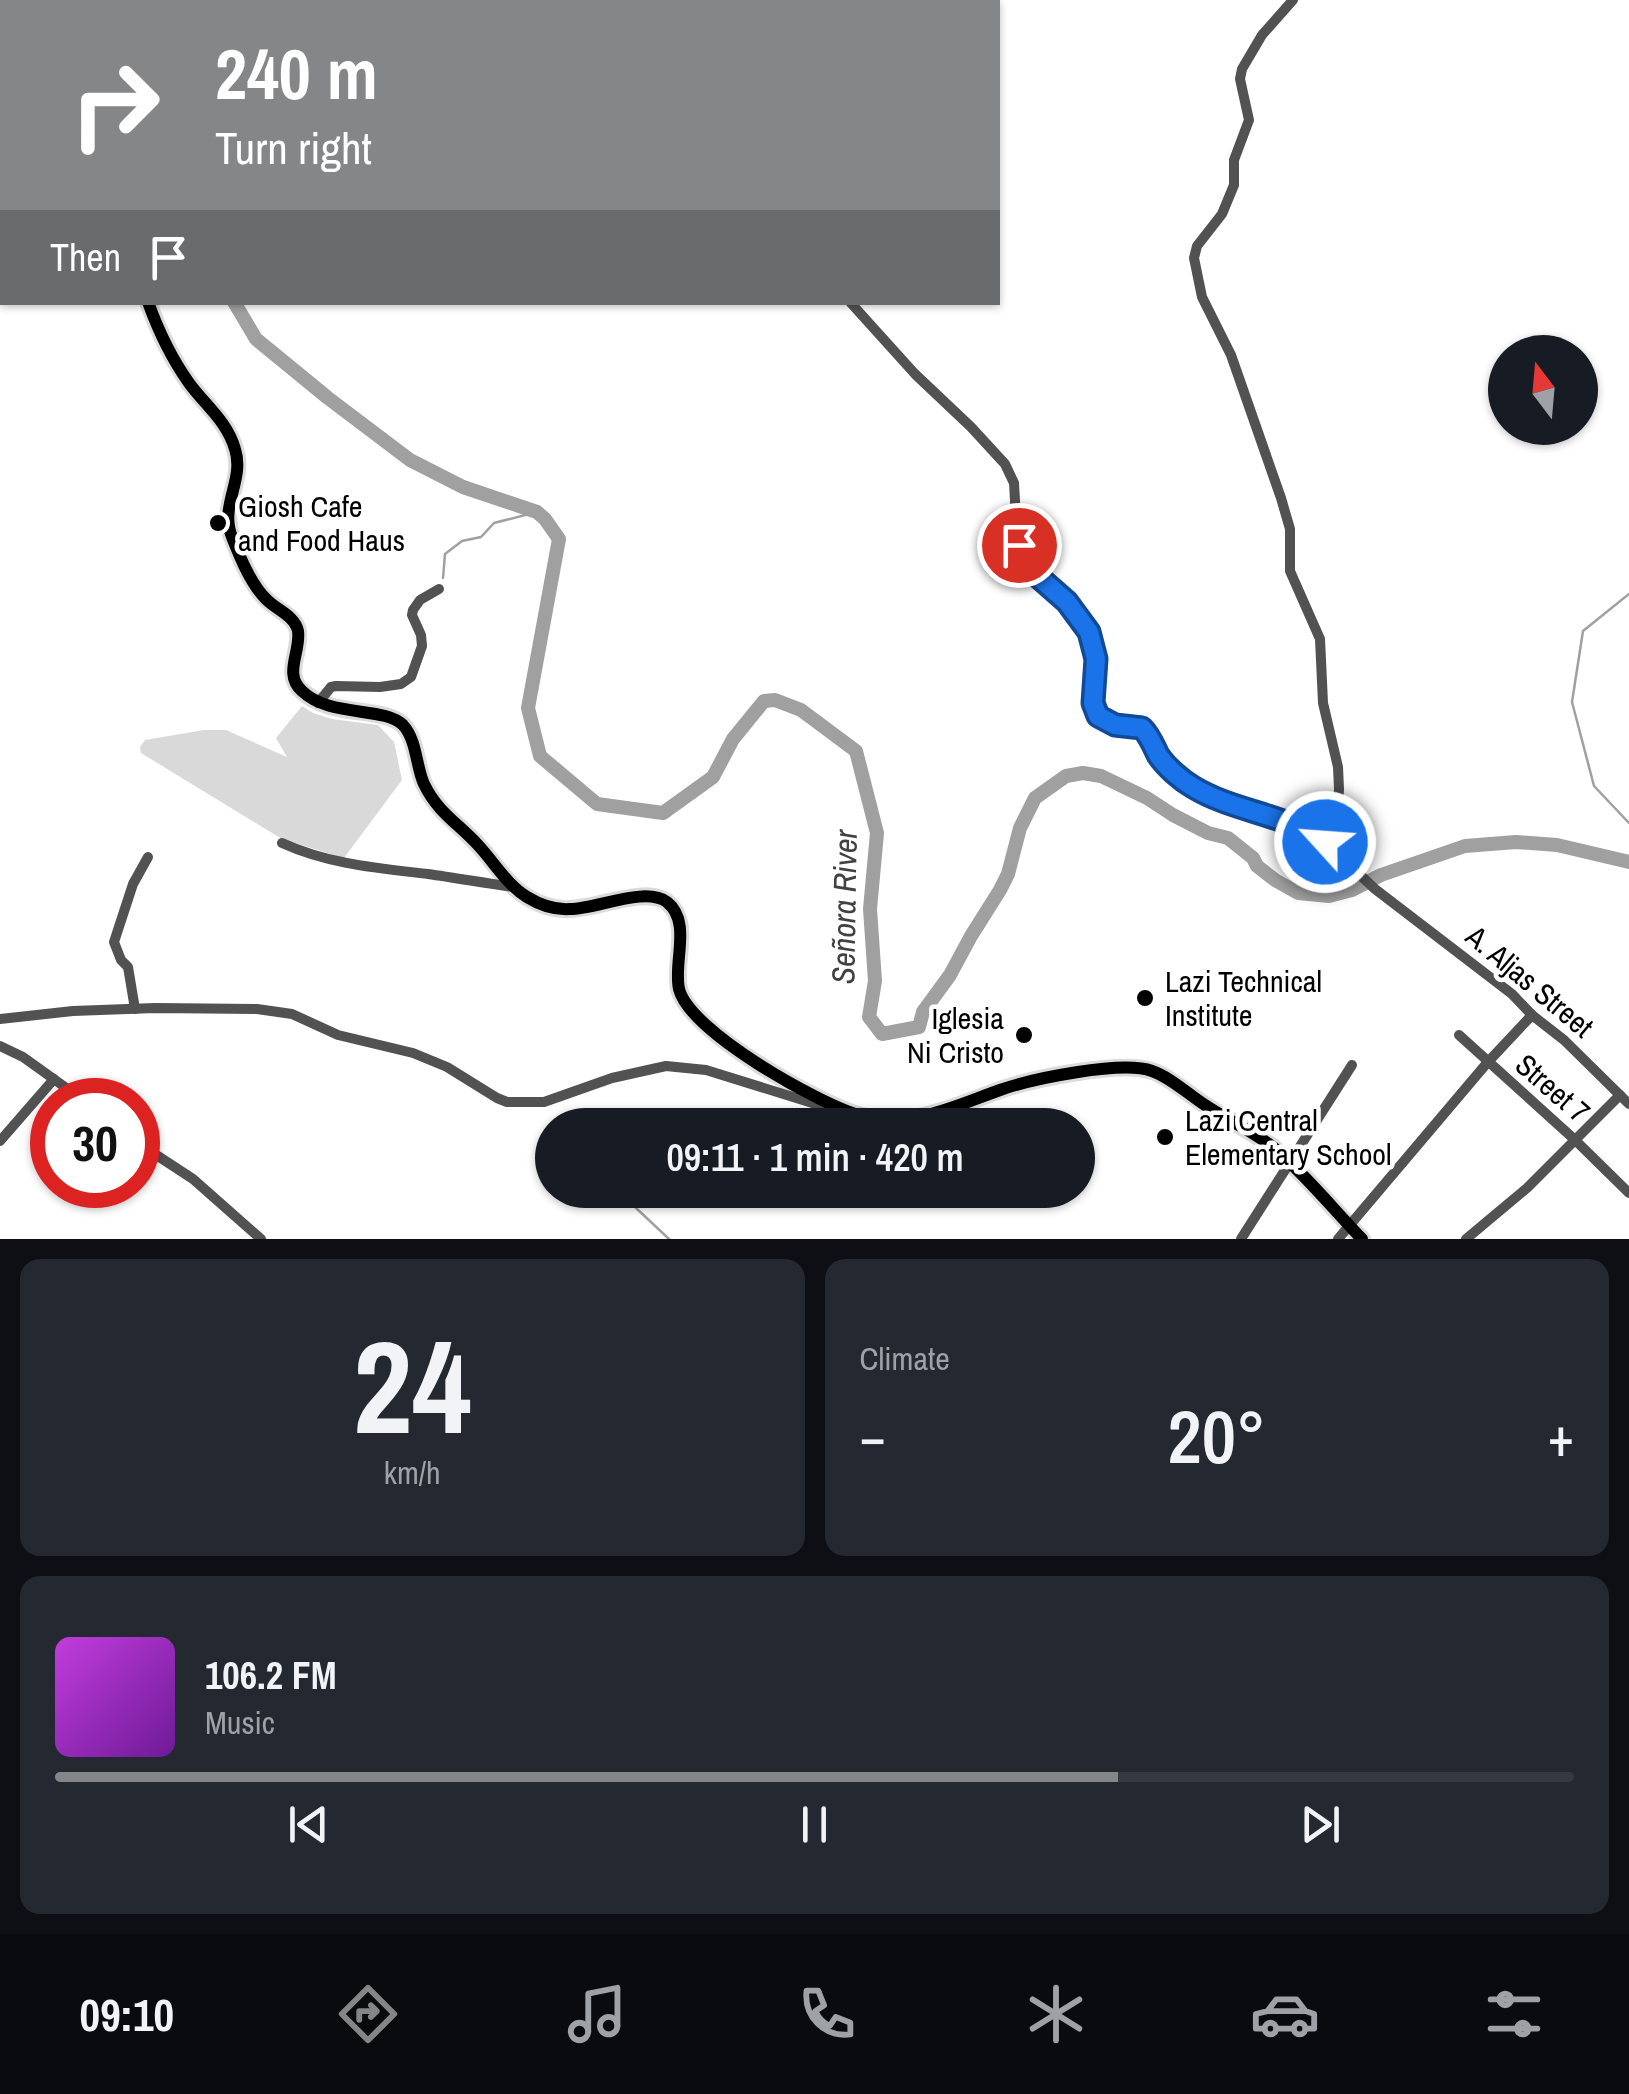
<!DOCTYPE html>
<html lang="en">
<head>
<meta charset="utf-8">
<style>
  body { margin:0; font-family:"Archivo Narrow",sans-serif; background:#242831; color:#f1f3f6; height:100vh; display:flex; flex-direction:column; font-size:38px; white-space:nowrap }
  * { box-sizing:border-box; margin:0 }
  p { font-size:32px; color:#9ea1a6 }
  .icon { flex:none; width:55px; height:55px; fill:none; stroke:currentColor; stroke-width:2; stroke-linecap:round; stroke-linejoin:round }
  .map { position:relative; height:1239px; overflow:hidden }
  .drawer { display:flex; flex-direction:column; gap:20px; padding:20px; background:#0d0f14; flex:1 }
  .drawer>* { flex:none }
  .banner { position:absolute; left:0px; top:0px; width:1000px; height:305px; box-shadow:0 2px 8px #0004; background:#858687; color:#fff; overflow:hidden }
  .needle { width:65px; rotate:344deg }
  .buttons { position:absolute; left:1488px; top:335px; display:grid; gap:20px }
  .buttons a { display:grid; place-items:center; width:110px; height:110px; border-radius:50%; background:#171b24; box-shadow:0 2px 8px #0004; font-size:50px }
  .speed { position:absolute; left:30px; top:1078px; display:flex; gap:20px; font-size:50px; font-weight:700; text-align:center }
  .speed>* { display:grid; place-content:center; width:130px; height:130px; border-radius:50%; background:#171b24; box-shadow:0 2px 8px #0004; line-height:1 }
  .speed .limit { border:15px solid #d22; background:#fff; color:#111 }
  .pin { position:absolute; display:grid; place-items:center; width:85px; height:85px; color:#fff; margin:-42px; border:5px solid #fff; border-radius:50%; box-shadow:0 2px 10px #0007 }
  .me { position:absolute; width:110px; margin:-55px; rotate:296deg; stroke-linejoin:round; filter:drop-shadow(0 0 8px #0008) }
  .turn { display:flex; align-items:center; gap:35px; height:210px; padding:0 50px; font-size:45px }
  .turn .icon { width:130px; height:130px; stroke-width:2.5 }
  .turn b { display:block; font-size:70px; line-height:85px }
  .then { display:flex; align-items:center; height:95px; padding:0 50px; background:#0003; gap:20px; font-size:38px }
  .big { font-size:75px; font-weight:600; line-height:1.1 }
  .drawer .widget { flex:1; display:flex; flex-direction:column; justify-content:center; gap:15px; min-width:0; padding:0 35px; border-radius:20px; background:#242831 }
  .drawer .dial { align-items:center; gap:0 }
  .dial b { font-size:130px; line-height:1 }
  .song { display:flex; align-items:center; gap:30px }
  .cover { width:120px; height:120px; border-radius:15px; background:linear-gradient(135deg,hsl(290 70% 55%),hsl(280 70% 35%)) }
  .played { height:10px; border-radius:5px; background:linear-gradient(90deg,#858687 70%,#363941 70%) }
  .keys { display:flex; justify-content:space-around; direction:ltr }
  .heat { display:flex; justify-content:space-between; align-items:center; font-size:55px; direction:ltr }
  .drawer .tiles { flex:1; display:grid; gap:20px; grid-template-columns:1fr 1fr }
  .widget:last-child { grid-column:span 2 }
  .trip { position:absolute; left:535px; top:1108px; width:560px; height:100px; border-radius:50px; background:#171b24; box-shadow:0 2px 8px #0004; font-weight:600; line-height:100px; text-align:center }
  .dock { display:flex; height:160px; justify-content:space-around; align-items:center; background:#090b0e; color:#9ea1a6 }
  .dock .icon { width:70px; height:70px }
  .dock .selected { color:#858687 }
  .dock b { font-size:45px; color:#f1f3f6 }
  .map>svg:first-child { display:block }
  .green { fill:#d9d9d9 }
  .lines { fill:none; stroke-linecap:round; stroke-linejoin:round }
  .stream { stroke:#a0a0a0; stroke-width:2.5 }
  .river { stroke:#a0a0a0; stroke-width:14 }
  .major-casing { stroke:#dbdbdb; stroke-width:18 }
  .minor { stroke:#525252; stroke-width:10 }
  .major { stroke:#000; stroke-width:12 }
  .route-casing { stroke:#114b97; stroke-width:25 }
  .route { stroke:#1a73e8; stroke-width:18 }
  .poi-dot { fill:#000; stroke:#fff; stroke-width:4 }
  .labels { text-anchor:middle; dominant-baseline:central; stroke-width:9; stroke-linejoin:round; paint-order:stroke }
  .poi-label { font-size:30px; fill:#000; stroke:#fff; text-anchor:start }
  .street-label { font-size:30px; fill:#000; stroke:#fff }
  .water-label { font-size:32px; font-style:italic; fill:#414141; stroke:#fff }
</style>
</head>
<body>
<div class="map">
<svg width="1629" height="1239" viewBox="0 0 1629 1239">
  <rect width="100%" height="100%" fill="#fff"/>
  <polygon class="green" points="302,706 313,713 332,719 378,725 394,742 402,780 344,858 282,839 141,753 140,747 145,740 204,730 226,730 287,757 276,738"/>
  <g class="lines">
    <g class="stream">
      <polyline points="196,2 208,0"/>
      <polyline points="353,2 353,0"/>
      <polyline points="623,2 624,0"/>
      <polyline points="443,578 445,554 462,541 481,537 494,523 537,512"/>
      <polyline points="1629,594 1583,631 1572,702 1594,786 1629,823"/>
      <polyline points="636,1208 669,1239"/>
    </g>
    <g class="river">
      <polyline points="0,23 2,25"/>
      <polyline points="234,302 256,339 328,398 410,460 463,487 537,512 545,519 559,539 528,708 540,756 597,804 663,813 713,777 733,739 764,701 775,700 801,710 856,751 877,833 870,909 875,981 869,1017 882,1034 919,1027 923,1012 950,975 971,936 1000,890 1008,874 1020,828 1035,798 1066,776 1083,773 1101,776 1147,798 1173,815 1208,833 1228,838 1253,858 1257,866 1275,880 1298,893 1329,896 1352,890 1381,875 1465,846 1516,842 1557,845 1629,862"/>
    </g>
    <g class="major-casing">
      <g id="major">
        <polyline points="0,60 2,62"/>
        <path d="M148,302C158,330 172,359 189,383C205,405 227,421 235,449C245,480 219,506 232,537C240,557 251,585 267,600C277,610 295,616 298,631C301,652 283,674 302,691C330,718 384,706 403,725C417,740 416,767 424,784C438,813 458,823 478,845C494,862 507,885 527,897C540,905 555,910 570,909C597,909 645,886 667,902C692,922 673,962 679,989C690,1032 819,1104 861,1116C910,1129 955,1106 1000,1090C1031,1079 1122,1060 1152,1071C1170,1077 1188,1094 1205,1105C1227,1120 1253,1131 1274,1148C1306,1175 1333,1209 1362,1239"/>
      </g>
    </g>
    <g class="minor">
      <polyline points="743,0 745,2"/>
      <polyline points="1293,0 1262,35 1242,69 1240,79 1249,120 1234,160 1234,185 1222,214 1197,246 1194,258 1202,297 1231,355 1281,498 1290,529 1290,571 1320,639 1323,703 1338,767 1339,789 1337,823 1325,842"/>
      <polyline points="308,2 309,0"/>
      <polyline points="850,302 915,374 971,427 1005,464 1014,483 1017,536 1029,566 1076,611 1089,631 1097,659 1093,699 1098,716 1115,725 1142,728 1151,739 1165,763 1191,786 1223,801 1301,828 1325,842 1375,889 1512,994 1532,1015 1564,1040 1629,1104"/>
      <polyline points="318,703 331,687 336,686 380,687 401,684 411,677 422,646 421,635 412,615 413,610 420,600 439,589"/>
      <path d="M282,843C328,864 377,868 428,874C456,878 485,883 513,887"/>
      <polyline points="135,1009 128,967 121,960 114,942 133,884 148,857"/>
      <polyline points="0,1019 73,1011 155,1008 257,1009 292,1014 338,1035 413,1053 447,1067 497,1098 507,1102 544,1102 612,1078 666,1066 706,1070 822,1106 828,1106"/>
      <polyline points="1459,1035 1574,1139 1629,1193"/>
      <polyline points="0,1046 23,1057 83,1100"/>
      <polyline points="0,1141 54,1079"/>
      <polyline points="138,1143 193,1179 261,1239"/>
      <polyline points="1241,1239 1352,1065"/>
      <polyline points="1338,1239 1487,1063 1532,1015"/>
      <polyline points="1466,1239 1527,1188 1620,1095"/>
    </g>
    <use href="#major" class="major"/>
  </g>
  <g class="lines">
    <g class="route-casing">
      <path id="route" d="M1019,545L1034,573L1067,602L1089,632L1096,659L1093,703L1098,716L1115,725L1142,728C1150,736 1153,745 1158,755C1166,767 1181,780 1193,787C1234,812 1286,814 1325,842"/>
    </g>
    <use href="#route" class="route"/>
  </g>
  <g class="poi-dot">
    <circle cx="218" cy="523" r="10"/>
    <circle cx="1145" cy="998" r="10"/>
    <circle cx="1024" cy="1035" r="10"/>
    <circle cx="1165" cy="1137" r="10"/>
  </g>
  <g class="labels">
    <g class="poi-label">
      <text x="238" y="506">Giosh Cafe<tspan x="238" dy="34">and Food Haus</tspan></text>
      <text x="1165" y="981">Lazi Technical<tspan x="1165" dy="34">Institute</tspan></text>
      <text x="1004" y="1018" text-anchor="end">Iglesia<tspan x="1004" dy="34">Ni Cristo</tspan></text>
      <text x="1185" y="1120">Lazi Central<tspan x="1185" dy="34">Elementary School</tspan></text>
    </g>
    <g class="street-label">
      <text transform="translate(1530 981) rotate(40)">A. Aljas Street</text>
      <text transform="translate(1553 1088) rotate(41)">Street 7</text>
    </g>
    <g class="water-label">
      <text transform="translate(844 907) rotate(-89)">Señora River</text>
    </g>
  </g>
</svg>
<div class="buttons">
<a><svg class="needle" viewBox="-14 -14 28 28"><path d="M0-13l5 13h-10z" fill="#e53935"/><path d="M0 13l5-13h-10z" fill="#9ea1a6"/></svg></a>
</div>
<div class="speed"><div class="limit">30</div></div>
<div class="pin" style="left:1019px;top:545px;background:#d93025"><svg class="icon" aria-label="arrive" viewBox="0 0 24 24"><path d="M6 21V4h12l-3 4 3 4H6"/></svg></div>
<svg class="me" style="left:1325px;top:842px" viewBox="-20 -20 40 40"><circle r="17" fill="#1a73e8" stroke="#fff" stroke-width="3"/><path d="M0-11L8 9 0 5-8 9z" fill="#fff"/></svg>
<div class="trip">09:11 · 1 min · 420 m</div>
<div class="banner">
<div class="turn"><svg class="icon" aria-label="right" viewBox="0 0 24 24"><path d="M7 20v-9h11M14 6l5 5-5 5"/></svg><div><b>240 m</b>Turn right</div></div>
<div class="then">Then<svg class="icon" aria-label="arrive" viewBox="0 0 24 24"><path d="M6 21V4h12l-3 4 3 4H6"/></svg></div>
</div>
</div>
<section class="drawer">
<div class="tiles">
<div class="widget dial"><b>24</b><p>km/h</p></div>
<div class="widget"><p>Climate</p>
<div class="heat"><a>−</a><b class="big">20°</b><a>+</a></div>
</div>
<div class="widget">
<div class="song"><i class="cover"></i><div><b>106.2 FM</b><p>Music</p></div></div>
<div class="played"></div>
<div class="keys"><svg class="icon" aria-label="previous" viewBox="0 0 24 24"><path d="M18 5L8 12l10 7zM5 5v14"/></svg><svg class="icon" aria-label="pause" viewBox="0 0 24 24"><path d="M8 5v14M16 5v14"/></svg><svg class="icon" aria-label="next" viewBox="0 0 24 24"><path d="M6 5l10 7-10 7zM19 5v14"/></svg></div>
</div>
</div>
</section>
<nav class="dock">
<b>09:10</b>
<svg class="icon selected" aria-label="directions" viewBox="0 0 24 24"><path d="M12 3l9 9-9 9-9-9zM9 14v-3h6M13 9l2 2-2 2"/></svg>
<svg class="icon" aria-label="music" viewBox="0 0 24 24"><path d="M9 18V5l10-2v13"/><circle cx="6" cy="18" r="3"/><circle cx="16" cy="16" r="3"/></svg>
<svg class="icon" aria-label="phone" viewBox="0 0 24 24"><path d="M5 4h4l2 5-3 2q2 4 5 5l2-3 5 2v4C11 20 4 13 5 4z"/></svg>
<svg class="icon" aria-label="climate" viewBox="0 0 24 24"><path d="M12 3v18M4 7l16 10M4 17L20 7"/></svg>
<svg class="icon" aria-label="car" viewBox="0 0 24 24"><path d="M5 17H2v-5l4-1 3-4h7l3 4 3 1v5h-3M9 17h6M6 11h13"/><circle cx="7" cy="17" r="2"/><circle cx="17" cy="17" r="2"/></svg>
<svg class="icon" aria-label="filters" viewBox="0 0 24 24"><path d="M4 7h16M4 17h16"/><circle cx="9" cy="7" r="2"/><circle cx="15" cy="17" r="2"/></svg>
</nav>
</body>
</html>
